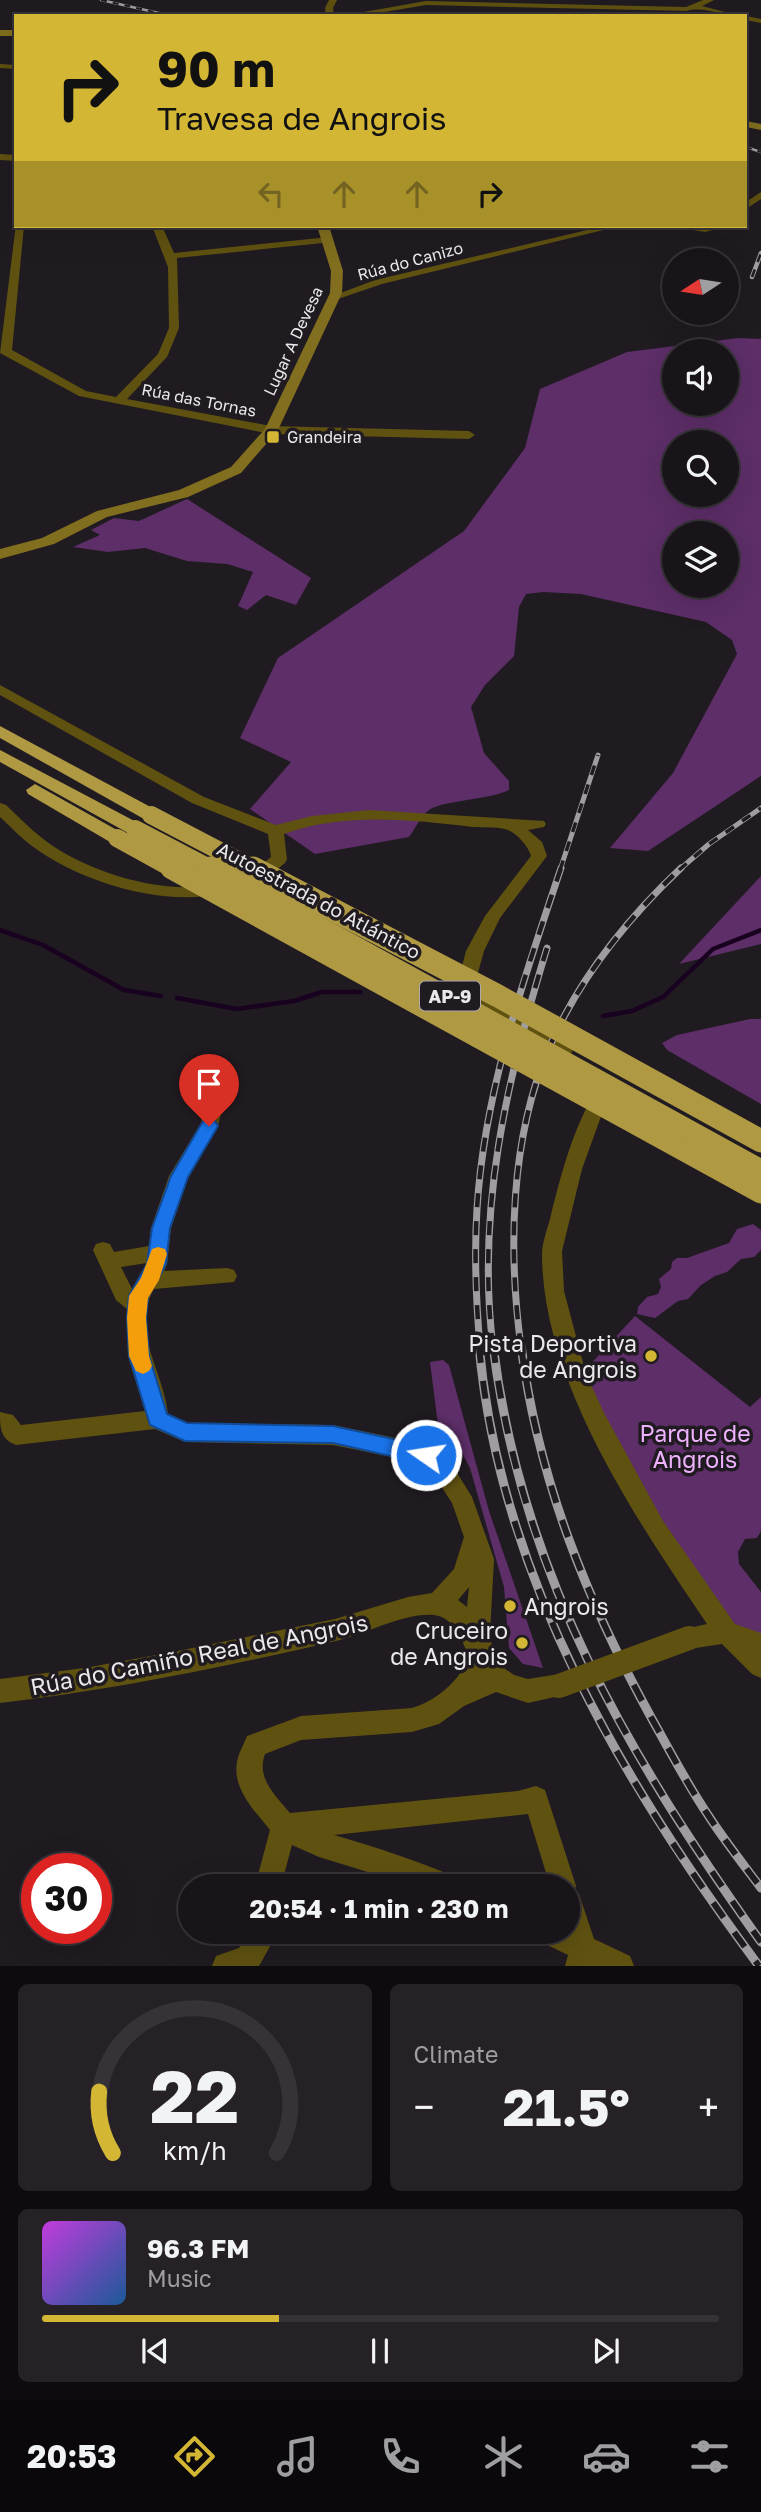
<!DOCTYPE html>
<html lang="en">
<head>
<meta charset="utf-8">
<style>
  body { margin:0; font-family:"Golos Text",sans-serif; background:#252126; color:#f1f3f6; height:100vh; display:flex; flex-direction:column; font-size:26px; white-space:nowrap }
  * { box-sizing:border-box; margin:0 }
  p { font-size:23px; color:#9f9ea2 }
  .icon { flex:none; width:38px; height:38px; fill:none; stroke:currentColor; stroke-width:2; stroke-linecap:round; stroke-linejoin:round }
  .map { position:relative; height:1966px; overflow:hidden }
  .drawer { display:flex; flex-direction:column; gap:18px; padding:18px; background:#0d0b0e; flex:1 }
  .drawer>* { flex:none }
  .top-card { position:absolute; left:14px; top:14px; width:733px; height:214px; border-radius:0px; box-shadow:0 7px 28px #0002,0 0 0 2px #363338; background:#d4b635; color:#111; overflow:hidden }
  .needle { width:46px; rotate:258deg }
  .tools { position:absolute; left:662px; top:248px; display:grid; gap:14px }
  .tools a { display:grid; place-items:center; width:77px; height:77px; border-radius:50%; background:#181419; box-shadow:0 7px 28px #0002,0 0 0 2px #363338; font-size:35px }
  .speed { position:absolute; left:21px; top:1853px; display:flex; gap:14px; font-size:35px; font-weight:700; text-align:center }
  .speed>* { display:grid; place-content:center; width:91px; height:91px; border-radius:50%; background:#181419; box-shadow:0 7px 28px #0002,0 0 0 2px #363338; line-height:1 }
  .speed .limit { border:10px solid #d22; background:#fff; color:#111 }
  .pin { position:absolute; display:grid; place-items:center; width:60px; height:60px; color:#fff; margin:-72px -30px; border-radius:50% 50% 50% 0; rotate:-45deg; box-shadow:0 0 7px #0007 }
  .pin .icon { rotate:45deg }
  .me { position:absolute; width:77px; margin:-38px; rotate:283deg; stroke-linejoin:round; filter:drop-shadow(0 0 5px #0008) }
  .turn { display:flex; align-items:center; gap:24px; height:147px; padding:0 28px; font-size:32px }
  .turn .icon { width:91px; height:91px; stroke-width:2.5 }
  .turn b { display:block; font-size:49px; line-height:60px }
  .lanes { display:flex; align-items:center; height:66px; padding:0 28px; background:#0003; justify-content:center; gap:35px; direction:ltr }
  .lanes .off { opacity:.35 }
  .big { font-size:52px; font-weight:700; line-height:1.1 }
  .drawer .tile { flex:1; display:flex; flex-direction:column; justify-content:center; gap:10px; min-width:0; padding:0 24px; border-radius:10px; background:#252126 }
  .drawer .dial { align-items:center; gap:0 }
  .dial svg { height:182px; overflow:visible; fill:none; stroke:#363338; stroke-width:7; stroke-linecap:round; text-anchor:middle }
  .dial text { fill:#f1f3f6; stroke:none }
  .song { display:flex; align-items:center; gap:21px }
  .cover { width:84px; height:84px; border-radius:10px; background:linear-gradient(135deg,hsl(290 70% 55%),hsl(210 70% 35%)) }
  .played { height:7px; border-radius:4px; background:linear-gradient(90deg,#d4b635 35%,#363338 35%) }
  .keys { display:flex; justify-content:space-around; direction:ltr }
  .heat { display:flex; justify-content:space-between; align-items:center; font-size:38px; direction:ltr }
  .drawer .tiles { flex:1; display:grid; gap:18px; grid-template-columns:1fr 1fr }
  .tile:last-child { grid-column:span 2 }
  .trip { position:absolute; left:178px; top:1874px; width:402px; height:70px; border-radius:35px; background:#181419; box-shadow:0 7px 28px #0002,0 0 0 2px #363338; font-weight:700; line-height:70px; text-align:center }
  .dock { display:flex; height:112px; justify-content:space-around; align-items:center; background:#0a080a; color:#9f9ea2 }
  .dock .icon { width:49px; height:49px }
  .dock .selected { color:#d4b635 }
  .dock b { font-size:32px; color:#f1f3f6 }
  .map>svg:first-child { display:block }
  .green { fill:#5d2e68; fill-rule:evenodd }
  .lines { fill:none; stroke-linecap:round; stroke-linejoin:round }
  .stream { stroke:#190120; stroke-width:4.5 }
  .street { fill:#5f5110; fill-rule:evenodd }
  .secondary { fill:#816e1e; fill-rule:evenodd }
  .highway { fill:#af9943; fill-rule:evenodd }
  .rail-far4-casing { stroke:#a09da1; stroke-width:2.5 }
  .rail-far3-casing { stroke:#a09da1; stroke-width:4.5 }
  .rail-far2-casing { stroke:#a09da1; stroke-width:5 }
  .rail-far1-casing { stroke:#a09da1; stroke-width:7 }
  .rail-casing { stroke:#a09da1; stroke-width:9 }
  .rail-far4 { stroke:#201b21; stroke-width:2; stroke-dasharray:6; stroke-linecap:butt }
  .rail-far3 { stroke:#201b21; stroke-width:2.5; stroke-dasharray:8; stroke-linecap:butt }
  .rail-far2 { stroke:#201b21; stroke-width:3.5; stroke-dasharray:10; stroke-linecap:butt }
  .rail-far1 { stroke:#201b21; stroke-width:4.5; stroke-dasharray:14; stroke-linecap:butt }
  .rail { stroke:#201b21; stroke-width:6; stroke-dasharray:18; stroke-linecap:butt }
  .street-bridge { stroke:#5f5110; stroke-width:24 }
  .highway-bridge-far1 { stroke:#af9943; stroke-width:18 }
  .highway-bridge { stroke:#af9943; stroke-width:23 }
  .route { fill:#1a73e8; stroke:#114b97; stroke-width:2 }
  .slow { fill:#f59e0b }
  .poi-dot { fill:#d4b635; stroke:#201b21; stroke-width:2.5 }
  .labels { text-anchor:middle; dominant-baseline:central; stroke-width:7; stroke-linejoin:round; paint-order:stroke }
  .far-street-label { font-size:16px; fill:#ebe8ec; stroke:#201b21 }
  .far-poi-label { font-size:16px; fill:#ebe8ec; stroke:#201b21; text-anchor:start }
  .shield { fill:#201b21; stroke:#aeaaaf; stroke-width:2 }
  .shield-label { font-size:18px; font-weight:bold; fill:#ebe8ec }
  .street-label { font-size:19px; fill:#ebe8ec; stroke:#201b21 }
  .near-poi-label { font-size:23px; fill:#ebe8ec; stroke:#201b21; text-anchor:end }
  .near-park-label { font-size:23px; fill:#efb2fe; stroke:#201b21 }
  .near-street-label { font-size:23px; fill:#ebe8ec; stroke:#201b21 }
</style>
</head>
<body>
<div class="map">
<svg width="761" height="1966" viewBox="0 0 761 1966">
  <rect width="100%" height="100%" fill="#201b21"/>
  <g class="green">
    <path d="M738,338L761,339V776L648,851L610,848L673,773L737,654L732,640L706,622L581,594L543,592L526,594L519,607L514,656L485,685L471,707L484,753L509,781V790C489,800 444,800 429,810C421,816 415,829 409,837L315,854L250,809L291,762L240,738L278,658L464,531L525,448L540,389L627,352ZM674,352H726V404H674ZM674,443H726V495H674ZM674,534H726V586H674Z"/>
    <polygon points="187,499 311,578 296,605 266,595 247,610 238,606 253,572 227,564 187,561 145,548 108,552 73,547 100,535 91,530 114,518 139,521"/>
    <polygon points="761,876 761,944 679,964"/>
    <polygon points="750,1019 761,1019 761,1104 667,1050 662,1043 677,1035"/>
    <polygon points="753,1224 761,1230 761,1250 754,1257 741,1259 727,1272 715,1276 701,1285 688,1299 678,1301 655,1318 637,1314 638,1307 647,1297 658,1294 661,1287 659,1279 671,1269 672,1262 677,1258 687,1258 729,1243 737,1229"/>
    <polygon points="635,1316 750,1407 761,1397 761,1531 757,1538 745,1539 738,1552 739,1564 761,1592 761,1638 738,1628 659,1527 606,1428 586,1378 585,1370"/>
    <polygon points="443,1360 449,1365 489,1511 543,1668 523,1664 509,1648 504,1587 470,1468 462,1453 440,1441 430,1362"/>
  </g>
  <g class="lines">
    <g class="stream">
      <polyline points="0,930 43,945 124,990 161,996"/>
      <polyline points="177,998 237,1009 294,1001 322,992 360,992"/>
      <polyline points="603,1016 632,1011 663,997 713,949 761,930"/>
    </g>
    <g class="street">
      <polygon points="329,0 337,0 333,8 334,16 326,16 325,8"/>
      <path d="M703,0H714L702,6L740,16C723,16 703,6 687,11L426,5L361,16H341L426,1L686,7Z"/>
      <polygon points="746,16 761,19 761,23 746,20"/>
      <polygon points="0,64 16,65 16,69 0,68"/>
      <polygon points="0,154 16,155 16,161 0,160"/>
      <polygon points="761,192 761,199 746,209 746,202"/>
      <polygon points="16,224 24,226 12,350 86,391 116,397 158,354 169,328 168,267 152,226 162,226 174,253 329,237 333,238 333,242 177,258 179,328 167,357 127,399 271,426 469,431 475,435 469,439 271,434 79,396 0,353"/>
      <polygon points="604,226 620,226 382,284 335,300 330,297 375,280"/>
      <polygon points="670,226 728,226 705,232"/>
      <path d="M0,685L204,797L276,825L312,816L369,810L544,821L546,824L544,827L528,830L542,842L547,856L500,918L484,951L474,987L484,997L570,1045L573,1050L570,1055H558L472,1005L456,989L466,951L485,916L531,856C528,846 519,836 510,831C502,826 483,828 473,827C410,820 346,812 284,834L287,859L285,863L260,883H248L246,879L248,875L271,857L268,834L192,803L0,695Z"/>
      <path d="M0,803L6,805C18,816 29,828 42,838C85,872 163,896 217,884L225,889L223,893C165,908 80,882 32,846C21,838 10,826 0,817Z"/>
      <path d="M604,1087L611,1089L613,1094L603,1111L582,1169L562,1251L564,1291L586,1374L604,1413L663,1521L735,1624L761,1633V1678L752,1674L722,1644L689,1649L680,1646L677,1638L680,1630L707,1624C637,1520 543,1384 542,1255C542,1243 547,1230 550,1219C561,1174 573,1128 597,1089Z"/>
      <path d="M206,1092L213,1094L221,1114L218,1126L188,1177L171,1228L167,1264L164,1271L227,1268L234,1270L237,1276L234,1282L154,1289C130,1331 164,1373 168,1414L187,1423L333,1425L415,1442L446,1455L472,1497L494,1559L490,1634L493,1653L501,1666L514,1675L528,1679L559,1674L568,1678L571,1686L568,1694L528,1703L496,1692L464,1706L439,1724L412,1732L301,1740L265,1754C256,1778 275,1795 290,1813L518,1791L536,1786L545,1790L576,1886L574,1892L579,1894L594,1939L630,1956L634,1966H565L568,1955L541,1942L537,1932H569V1886H550L528,1814L334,1835C375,1847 416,1860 455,1877L459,1886H413L319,1857L292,1845L281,1886H255L270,1830C255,1811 232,1789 237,1762C238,1754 244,1744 247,1736L301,1716L412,1708C436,1701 459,1681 469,1658C463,1641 454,1617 434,1615C402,1613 367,1634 336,1641C225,1667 113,1690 0,1703V1679L84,1668L168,1653L335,1619L408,1597L432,1593L454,1569L464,1537L452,1503L430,1469L412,1461L333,1445L185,1442L155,1429L16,1445C0,1439 0,1427 0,1412L13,1415L21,1425L145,1411L128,1356L127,1309L116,1300L93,1250L96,1244L103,1242L110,1244L114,1252L149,1246L151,1228L169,1176L200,1125L203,1114L197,1099L199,1094ZM147,1263L132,1289L121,1267ZM469,1587L467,1607L458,1600Z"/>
      <polygon points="249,1932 278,1932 259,1966 212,1966 216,1956 239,1948"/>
    </g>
    <g class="secondary">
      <rect x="0" y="30" width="16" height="6"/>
      <polygon points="746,121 761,124 761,130 746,127"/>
      <polygon points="317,226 329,226 343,271 342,293 278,430 241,473 188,497 107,517 54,544 0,559 0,549 42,538 97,511 179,490 231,467 265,429 330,293 331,271"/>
    </g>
    <g class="highway">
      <polygon points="0,726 158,811 160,815 151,821 144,819 0,738"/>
      <polygon points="0,750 142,825 145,829 135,835 128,833 0,762"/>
      <polygon points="35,784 124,834 127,838 124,842 110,842 28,794 26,790"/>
    </g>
    <g class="rail-far4-casing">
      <g id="rail-far4">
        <polyline points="101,0 172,16"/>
        <polyline points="746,147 761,152"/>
      </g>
    </g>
    <g class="rail-far3-casing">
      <polyline id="rail-far3" points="752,277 761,253"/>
    </g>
    <g class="rail-far2-casing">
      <g id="rail-far2">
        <polyline points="560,870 598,755"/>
        <polyline points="679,870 709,844 761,808"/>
      </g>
    </g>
    <g class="rail-far1-casing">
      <g id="rail-far1">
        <path d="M480,1347C476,1301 474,1255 477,1209C484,1092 524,978 561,868"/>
        <path d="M493,1347C476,1210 507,1078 547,948"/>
        <path d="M521,1347C508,1250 510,1139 549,1048C578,980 628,918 681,868"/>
      </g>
    </g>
    <g class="rail-casing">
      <g id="rail">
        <path d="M479,1345C499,1576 624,1785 759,1966"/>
        <path d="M493,1345C521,1575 629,1757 761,1942"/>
        <path d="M521,1345C538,1480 587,1601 652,1719C670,1751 687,1784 708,1815C724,1840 743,1864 761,1888"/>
      </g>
    </g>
    <use href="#rail-far4" class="rail-far4"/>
    <use href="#rail-far3" class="rail-far3"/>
    <use href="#rail-far2" class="rail-far2"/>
    <use href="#rail-far1" class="rail-far1"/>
    <use href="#rail" class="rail"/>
    <polyline class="street-bridge" points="559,1686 689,1638"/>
    <g class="highway-bridge-far1">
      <polyline points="151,815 256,870"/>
      <polyline points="135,829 213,870"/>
      <polyline points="117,838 175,870"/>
    </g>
    <g class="highway-bridge">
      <polyline points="172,868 761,1192"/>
      <polyline points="210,868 761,1171"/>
      <polyline points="253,868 498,996 761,1141"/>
    </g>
  </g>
  <polygon class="route" points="209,1119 215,1121 218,1126 188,1177 170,1228 166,1264 148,1297 146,1318 149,1356 167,1414 187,1423 333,1426 426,1446 434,1449 437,1455 434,1461 426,1464 333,1443 185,1441 150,1425 129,1356 127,1318 129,1296 147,1264 152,1228 171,1176 203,1121"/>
  <polygon class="slow" points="158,1247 165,1249 167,1254 159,1280 148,1298 146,1318 149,1356 152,1366 149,1371 143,1374 136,1371 129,1356 127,1318 129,1296 141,1278 152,1249"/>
  <g class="poi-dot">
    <rect x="266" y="430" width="14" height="14" rx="3.5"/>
    <circle cx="651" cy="1356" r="7"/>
    <circle cx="510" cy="1606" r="7"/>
    <circle cx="522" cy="1643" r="7"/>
  </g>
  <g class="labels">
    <g class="far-street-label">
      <text transform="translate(410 261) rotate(-15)">Rúa do Canizo</text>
      <text transform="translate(293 341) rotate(-65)">Lugar A Devesa</text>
      <text transform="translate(199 400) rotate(11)">Rúa das Tornas</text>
    </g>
    <g class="far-poi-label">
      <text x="287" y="437">Grandeira</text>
    </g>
    <rect class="shield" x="420" y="981.5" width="60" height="29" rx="5"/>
    <g class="shield-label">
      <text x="450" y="996">AP-9</text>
    </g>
    <g class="street-label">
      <text transform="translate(319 900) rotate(28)">Autoestrada do Atlántico</text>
    </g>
    <g class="near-poi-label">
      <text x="637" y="1343">Pista Deportiva<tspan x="637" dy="26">de Angrois</tspan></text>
      <text x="524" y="1606" text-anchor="start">Angrois</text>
      <text x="508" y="1630">Cruceiro<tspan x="508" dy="26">de Angrois</tspan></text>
    </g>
    <g class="near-park-label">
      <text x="695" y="1433">Parque de<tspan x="695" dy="26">Angrois</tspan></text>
    </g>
    <g class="near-street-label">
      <text transform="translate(199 1654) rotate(-11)">Rúa do Camiño Real de Angrois</text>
    </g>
  </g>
</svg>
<div class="tools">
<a><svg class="needle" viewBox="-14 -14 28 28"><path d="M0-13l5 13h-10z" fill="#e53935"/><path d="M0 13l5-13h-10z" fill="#9f9ea2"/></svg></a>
<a><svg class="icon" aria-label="sound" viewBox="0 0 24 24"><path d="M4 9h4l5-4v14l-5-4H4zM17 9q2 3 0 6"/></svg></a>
<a><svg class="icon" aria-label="search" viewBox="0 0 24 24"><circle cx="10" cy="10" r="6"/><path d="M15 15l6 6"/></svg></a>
<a><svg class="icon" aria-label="layers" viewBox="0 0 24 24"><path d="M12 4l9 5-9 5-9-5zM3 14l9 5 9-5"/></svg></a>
</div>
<div class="speed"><div class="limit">30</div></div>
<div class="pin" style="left:209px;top:1126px;background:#d93025"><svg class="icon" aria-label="arrive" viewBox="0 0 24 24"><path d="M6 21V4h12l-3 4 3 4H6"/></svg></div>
<svg class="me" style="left:426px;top:1455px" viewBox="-20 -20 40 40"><circle r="17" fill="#1a73e8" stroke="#fff" stroke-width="3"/><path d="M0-11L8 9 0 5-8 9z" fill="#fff"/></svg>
<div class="trip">20:54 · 1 min · 230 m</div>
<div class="top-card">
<div class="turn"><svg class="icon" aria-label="right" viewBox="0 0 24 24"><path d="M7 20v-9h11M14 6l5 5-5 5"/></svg><div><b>90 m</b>Travesa de Angrois</div></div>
<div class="lanes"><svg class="icon off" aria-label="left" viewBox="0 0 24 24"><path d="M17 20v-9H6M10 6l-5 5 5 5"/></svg><svg class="icon off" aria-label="ahead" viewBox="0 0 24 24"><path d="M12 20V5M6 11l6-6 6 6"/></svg><svg class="icon off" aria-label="ahead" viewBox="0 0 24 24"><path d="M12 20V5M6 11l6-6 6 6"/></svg><svg class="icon" aria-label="right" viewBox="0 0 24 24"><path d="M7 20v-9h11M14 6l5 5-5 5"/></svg></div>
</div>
</div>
<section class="drawer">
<div class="tiles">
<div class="tile dial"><svg viewBox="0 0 100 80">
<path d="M14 69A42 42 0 1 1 86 69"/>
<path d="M14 69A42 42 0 0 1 8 42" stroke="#d4b635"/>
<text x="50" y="56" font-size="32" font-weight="700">22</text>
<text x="50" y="72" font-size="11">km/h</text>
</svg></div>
<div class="tile"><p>Climate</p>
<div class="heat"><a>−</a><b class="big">21.5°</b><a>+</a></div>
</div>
<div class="tile">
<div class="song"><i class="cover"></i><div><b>96.3 FM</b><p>Music</p></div></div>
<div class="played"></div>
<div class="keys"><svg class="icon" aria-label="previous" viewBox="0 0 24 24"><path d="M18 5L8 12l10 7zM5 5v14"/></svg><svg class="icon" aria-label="pause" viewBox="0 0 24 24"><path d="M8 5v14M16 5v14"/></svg><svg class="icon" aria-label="next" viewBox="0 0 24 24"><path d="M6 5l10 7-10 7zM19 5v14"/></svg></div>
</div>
</div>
</section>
<nav class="dock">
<b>20:53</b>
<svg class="icon selected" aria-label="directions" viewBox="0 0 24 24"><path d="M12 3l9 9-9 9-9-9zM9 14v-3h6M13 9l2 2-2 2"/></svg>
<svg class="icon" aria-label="music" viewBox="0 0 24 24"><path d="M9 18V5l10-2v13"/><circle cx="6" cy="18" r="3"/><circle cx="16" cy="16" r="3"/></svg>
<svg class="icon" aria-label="phone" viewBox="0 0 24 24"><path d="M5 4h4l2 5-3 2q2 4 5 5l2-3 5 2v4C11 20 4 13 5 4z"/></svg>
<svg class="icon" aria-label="climate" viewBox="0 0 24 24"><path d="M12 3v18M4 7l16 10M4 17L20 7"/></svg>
<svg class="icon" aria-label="car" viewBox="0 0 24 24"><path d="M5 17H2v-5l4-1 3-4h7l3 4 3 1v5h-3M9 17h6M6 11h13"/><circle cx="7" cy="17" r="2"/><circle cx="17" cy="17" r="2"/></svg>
<svg class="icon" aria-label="filters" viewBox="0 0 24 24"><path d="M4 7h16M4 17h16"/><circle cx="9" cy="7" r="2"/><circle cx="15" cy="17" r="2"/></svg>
</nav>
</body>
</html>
